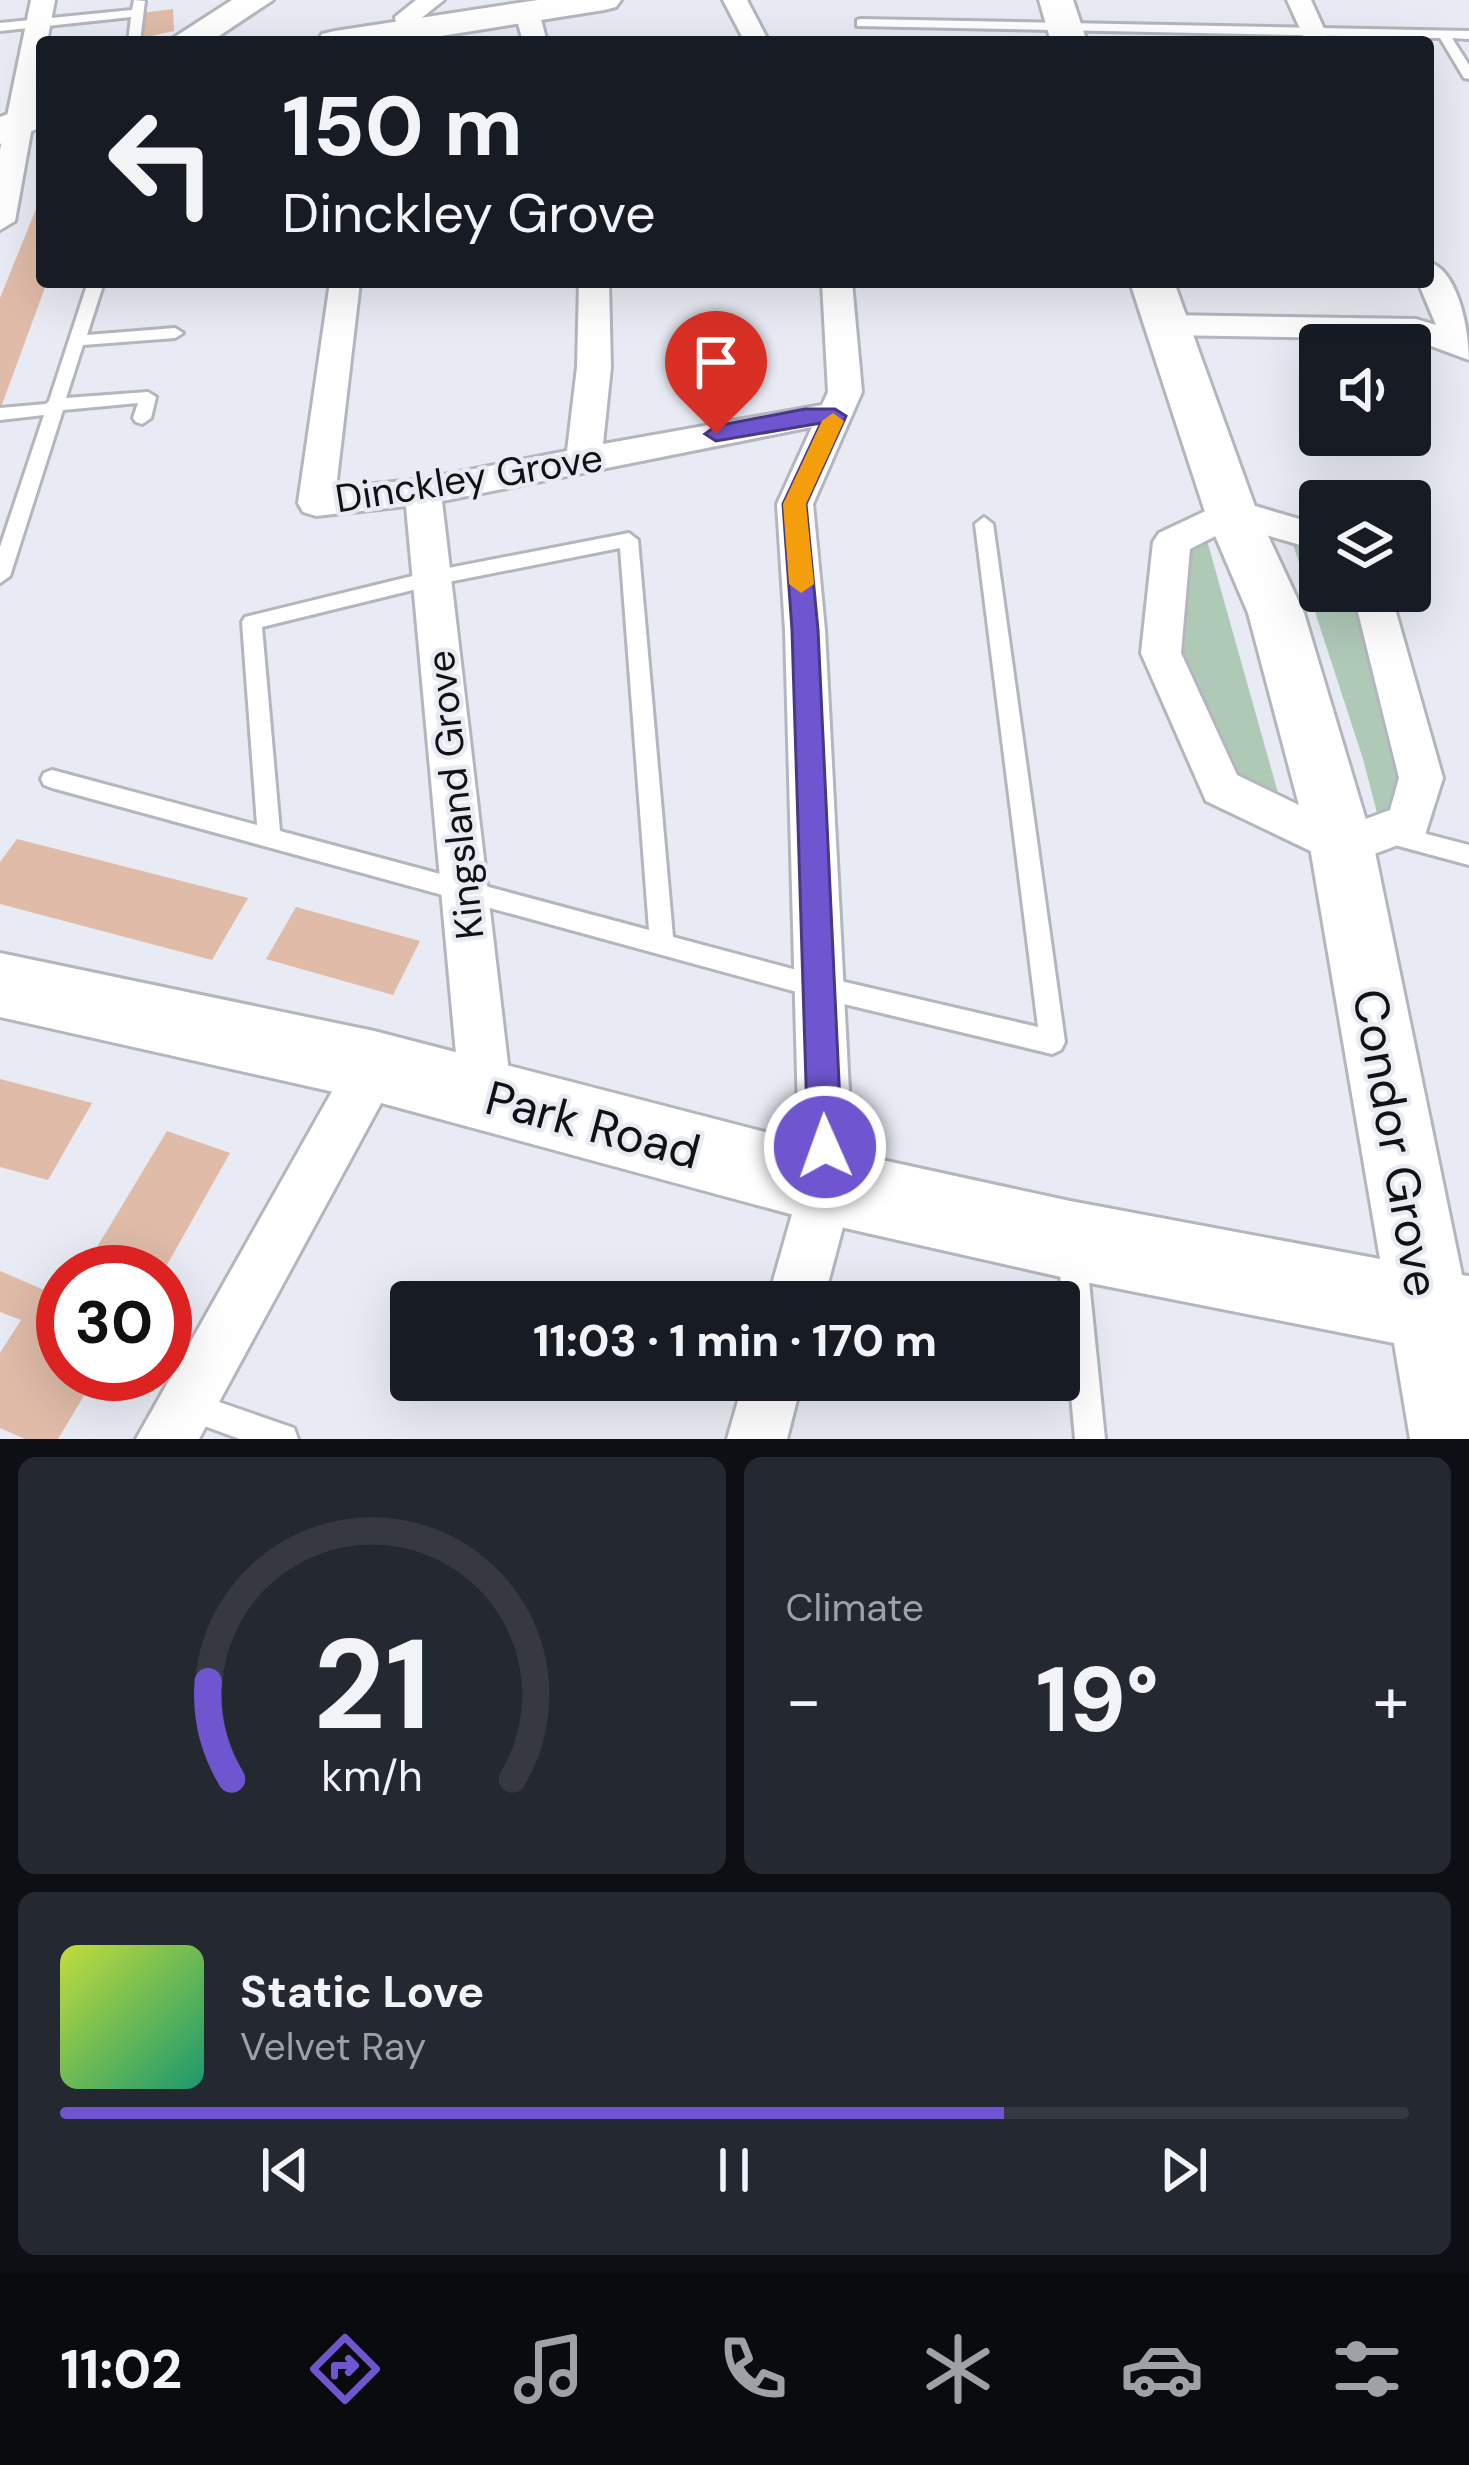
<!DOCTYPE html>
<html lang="en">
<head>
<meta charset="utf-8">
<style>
  body { margin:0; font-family:"DM Sans",sans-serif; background:#242831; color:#f1f3f6; height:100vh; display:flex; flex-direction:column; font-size:45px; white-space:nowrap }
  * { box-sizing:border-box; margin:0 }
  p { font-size:39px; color:#9ea1a6 }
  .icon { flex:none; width:66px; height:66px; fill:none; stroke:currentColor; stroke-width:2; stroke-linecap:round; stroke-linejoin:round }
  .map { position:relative; height:1439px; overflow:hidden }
  .drawer { display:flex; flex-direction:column; gap:18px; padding:18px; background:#0d0f14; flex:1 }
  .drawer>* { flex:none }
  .top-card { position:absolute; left:36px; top:36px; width:1398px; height:252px; border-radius:12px; box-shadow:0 12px 48px #0002; background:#171b24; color:#f1f3f6; overflow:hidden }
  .tools { position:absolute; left:1299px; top:324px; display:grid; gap:24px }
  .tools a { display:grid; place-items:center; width:132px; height:132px; border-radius:12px; background:#171b24; box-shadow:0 12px 48px #0002; font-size:60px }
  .speed { position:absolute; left:36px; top:1245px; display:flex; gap:24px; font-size:60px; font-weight:700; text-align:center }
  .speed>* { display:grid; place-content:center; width:156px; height:156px; border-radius:50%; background:#171b24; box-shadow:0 12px 48px #0002; line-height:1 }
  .speed .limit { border:18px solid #d22; background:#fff; color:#111 }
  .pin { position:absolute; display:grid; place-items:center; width:102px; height:102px; color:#fff; margin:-123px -51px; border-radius:50% 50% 50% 0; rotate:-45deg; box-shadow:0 0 12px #0007 }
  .pin .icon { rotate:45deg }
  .me { position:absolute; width:132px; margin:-66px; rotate:358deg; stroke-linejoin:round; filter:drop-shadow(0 0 9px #0008) }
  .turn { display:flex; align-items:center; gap:42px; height:252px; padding:0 48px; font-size:54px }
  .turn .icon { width:156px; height:156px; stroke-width:2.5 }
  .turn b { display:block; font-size:84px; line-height:102px }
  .big { font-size:90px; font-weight:800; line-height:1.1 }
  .drawer .tile { flex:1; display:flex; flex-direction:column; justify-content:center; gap:18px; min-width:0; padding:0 42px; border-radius:18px; background:#242831 }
  .drawer .dial { align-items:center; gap:0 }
  .dial svg { height:312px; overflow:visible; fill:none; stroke:#363941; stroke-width:7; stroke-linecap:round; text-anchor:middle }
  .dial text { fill:#f1f3f6; stroke:none }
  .song { display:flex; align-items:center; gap:36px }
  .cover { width:144px; height:144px; border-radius:18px; background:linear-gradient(135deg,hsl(70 70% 55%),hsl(160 70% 35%)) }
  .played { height:12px; border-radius:6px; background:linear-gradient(90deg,#6f56d0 70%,#363941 70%) }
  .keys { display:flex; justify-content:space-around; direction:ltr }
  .heat { display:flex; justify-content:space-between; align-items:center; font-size:66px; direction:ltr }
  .drawer .tiles { flex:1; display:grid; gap:18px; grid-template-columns:1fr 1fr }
  .tile:last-child { grid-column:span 2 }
  .trip { position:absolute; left:390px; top:1281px; width:690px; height:120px; border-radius:12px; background:#171b24; box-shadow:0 12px 48px #0002; font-weight:800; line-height:120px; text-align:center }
  .dock { display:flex; height:192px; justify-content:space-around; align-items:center; background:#090b0e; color:#9ea1a6 }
  .dock .icon { width:84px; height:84px }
  .dock .current { color:#6f56d0 }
  .dock b { font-size:54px; color:#f1f3f6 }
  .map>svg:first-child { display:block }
  .green { fill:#afc9b7 }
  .building { fill:#dfbba8 }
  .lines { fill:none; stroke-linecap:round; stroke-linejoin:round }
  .lane-casing { stroke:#b3b6be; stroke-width:6 }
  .street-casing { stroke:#b3b6be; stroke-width:6 }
  .secondary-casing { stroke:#b3b6be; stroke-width:6 }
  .lane { fill:#fff; fill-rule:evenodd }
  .street { fill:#fff; fill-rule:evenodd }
  .secondary { fill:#fff; fill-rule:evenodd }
  .route { fill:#6f56d0; stroke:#483887; stroke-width:3 }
  .slow { fill:#f59e0b }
  .labels { text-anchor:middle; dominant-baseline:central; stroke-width:9; stroke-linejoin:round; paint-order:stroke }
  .street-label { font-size:39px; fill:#101113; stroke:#e8ebf3 }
  .near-street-label { font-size:48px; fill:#101113; stroke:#e8ebf3 }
</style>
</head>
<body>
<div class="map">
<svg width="1469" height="1439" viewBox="0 0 1469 1439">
  <rect width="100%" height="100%" fill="#e8ebf3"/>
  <g class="green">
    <polygon points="1203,526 1285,818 1221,788 1161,653 1172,542"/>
    <polygon points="1288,529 1320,545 1320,591 1367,591 1421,778 1382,832 1363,759"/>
  </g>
  <g class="building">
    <polygon points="173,9 174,31 142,38 142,13"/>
    <polygon points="39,184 42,282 47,282 0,410 0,298 36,209"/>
    <polygon points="17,839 248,898 212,960 0,904 0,862"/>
    <polygon points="296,907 420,941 393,995 266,959"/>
    <polygon points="0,1079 92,1103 48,1180 0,1167"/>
    <polygon points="167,1131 230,1153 163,1272 82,1272"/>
    <polygon points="0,1271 63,1298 63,1374 97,1374 58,1439 25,1439 0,1428 0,1353 21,1320 0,1312"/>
  </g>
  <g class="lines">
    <g class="lane-casing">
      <g id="lane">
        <polygon points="134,0 145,1 140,42 128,42 131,17 0,31 0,23 132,10"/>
        <polygon points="861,19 1469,31 1469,39 1452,38 1469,65 1469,79 1464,78 1440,38 857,26 857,20"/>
        <polygon points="88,282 104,282 87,335 175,328 183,333 175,338 83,345 66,398 148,392 156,397 151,418 142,424 136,422 133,418 138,403 63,410 10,576 0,583 0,547 44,415 0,420 0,408 46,404 49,401"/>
        <path d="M984,517L993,524L1065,1042L1061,1050L1052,1054L819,998L52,788L44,785L41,779L44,773L52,770L257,825L242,622L245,617L433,571L629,533L638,540L673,937L819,976L1038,1027L975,524ZM620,548L649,930L280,831L262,627L433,585Z"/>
        <polygon points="1388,824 1469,845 1469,865 1380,841 1377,834 1380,827"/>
        <polygon points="1072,1238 1082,1242 1086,1252 1105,1439 1075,1439 1058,1252 1062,1242"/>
        <polygon points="187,1391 294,1428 298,1439 240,1439 177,1416 172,1406 177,1396"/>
      </g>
    </g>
    <g class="street-casing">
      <g id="street">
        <polygon points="31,0 55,0 47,42 42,42 42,71 15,221 0,230 0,150"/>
        <polygon points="416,0 444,0 419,20 416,35 398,35 395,17"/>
        <polygon points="723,0 747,0 769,42 745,42"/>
        <polygon points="1287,0 1311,0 1330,42 1306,42"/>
        <polygon points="527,5 539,12 547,42 523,42 515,12"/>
        <path d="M1428,262C1459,270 1469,332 1469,360L1412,339L1167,335L1151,325L1167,315L1416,319L1436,325L1418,282H1428Z"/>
        <polygon points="330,282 360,282 336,488 423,479 567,451 577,367 579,282 609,282 611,367 603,444 822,405 828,392 822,282 852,282 862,392 813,504 825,630 854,1186 823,1302 767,1302 800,1186 785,630 777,504 812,427 442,501 512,1098 504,1116 486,1123 468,1116 460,1098 406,506 316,516 303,512 298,503"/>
        <polygon points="1231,499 1320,525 1320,558 1297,544 1235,526 1190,549 1181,653 1237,775 1344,827 1390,810 1399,778 1356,604 1348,591 1390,591 1443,778 1425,835 1342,866 1206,801 1141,653 1153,542 1159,533"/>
        <polygon points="374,1042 392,1049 399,1066 392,1083 199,1439 136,1439 356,1049"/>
        <polygon points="744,1380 802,1380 787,1439 727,1439"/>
      </g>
    </g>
    <g class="secondary-casing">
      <g id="secondary">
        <polygon points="232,0 273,0 210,42 167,42"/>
        <polygon points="538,0 621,0 616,7 604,10 403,42 317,42 322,34 335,31"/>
        <polygon points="1039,0 1073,0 1087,42 1051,42"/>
        <polygon points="42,101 42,127 0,144 0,117"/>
        <polygon points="1130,282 1174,282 1257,512 1304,613 1374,847 1462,1275 1469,1276 1469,1439 1410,1439 1394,1343 1070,1279 827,1224 374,1101 0,1017 0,953 374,1031 827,1148 1070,1201 1380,1259 1310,847 1248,613 1205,512"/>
      </g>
    </g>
    <use href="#lane" class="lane"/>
    <use href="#street" class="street"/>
    <use href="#secondary" class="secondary"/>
  </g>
  <polygon class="route" points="805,409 835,409 846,416 806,504 818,630 842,1147 837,1159 825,1164 813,1159 808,1147 792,630 783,504 821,423 716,441 705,434 716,426"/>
  <polygon class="slow" points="833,413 844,421 806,504 814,584 801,593 789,584 783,504 822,421"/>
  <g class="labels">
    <g class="street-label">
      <text transform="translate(469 478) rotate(-9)">Dinckley Grove</text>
      <text transform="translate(455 795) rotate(-96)">Kingsland Grove</text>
    </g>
    <g class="near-street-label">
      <text transform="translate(593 1125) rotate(15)">Park Road</text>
      <text transform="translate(1396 1143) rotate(80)">Condor Grove</text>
    </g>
  </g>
</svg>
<div class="tools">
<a><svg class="icon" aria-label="sound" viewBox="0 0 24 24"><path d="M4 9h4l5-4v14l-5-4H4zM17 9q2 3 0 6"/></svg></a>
<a><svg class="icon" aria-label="layers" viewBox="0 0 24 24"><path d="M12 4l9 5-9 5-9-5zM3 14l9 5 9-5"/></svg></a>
</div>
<div class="speed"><div class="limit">30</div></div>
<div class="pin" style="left:716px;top:434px;background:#d93025"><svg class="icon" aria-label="arrive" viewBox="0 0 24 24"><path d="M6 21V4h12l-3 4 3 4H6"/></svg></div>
<svg class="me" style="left:825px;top:1147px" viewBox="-20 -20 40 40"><circle r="17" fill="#6f56d0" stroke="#fff" stroke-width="3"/><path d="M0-11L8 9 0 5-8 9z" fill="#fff"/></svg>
<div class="trip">11:03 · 1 min · 170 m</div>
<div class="top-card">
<div class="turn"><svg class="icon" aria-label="left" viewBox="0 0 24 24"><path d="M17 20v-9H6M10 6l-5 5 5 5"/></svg><div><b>150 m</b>Dinckley Grove</div></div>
</div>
</div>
<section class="drawer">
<div class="tiles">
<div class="tile dial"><svg viewBox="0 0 100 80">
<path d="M14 69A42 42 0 1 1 86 69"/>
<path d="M14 69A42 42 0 0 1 8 44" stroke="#6f56d0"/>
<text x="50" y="56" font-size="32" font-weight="700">21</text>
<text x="50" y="72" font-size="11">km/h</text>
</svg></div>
<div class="tile"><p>Climate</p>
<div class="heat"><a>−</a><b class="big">19°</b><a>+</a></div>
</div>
<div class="tile">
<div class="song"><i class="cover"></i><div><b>Static Love</b><p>Velvet Ray</p></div></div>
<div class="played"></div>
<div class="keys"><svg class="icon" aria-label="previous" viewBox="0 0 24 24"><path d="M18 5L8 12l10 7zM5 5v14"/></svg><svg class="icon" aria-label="pause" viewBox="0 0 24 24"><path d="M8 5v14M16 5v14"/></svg><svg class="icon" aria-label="next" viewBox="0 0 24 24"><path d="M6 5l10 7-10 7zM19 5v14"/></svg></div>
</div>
</div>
</section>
<nav class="dock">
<b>11:02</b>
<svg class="icon current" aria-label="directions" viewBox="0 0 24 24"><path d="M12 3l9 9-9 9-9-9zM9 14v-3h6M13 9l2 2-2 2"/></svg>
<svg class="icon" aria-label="music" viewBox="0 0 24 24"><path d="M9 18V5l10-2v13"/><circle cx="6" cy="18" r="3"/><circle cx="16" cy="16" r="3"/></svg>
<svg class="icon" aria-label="phone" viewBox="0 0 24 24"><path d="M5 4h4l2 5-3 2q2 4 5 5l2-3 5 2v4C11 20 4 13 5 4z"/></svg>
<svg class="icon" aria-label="climate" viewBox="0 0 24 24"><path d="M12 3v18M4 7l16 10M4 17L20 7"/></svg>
<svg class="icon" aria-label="car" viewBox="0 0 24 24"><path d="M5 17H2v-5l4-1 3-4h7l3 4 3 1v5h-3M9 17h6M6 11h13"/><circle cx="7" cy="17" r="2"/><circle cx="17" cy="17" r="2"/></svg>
<svg class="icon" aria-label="filters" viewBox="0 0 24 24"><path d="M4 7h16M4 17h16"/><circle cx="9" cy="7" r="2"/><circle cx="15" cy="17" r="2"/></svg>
</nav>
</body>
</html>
